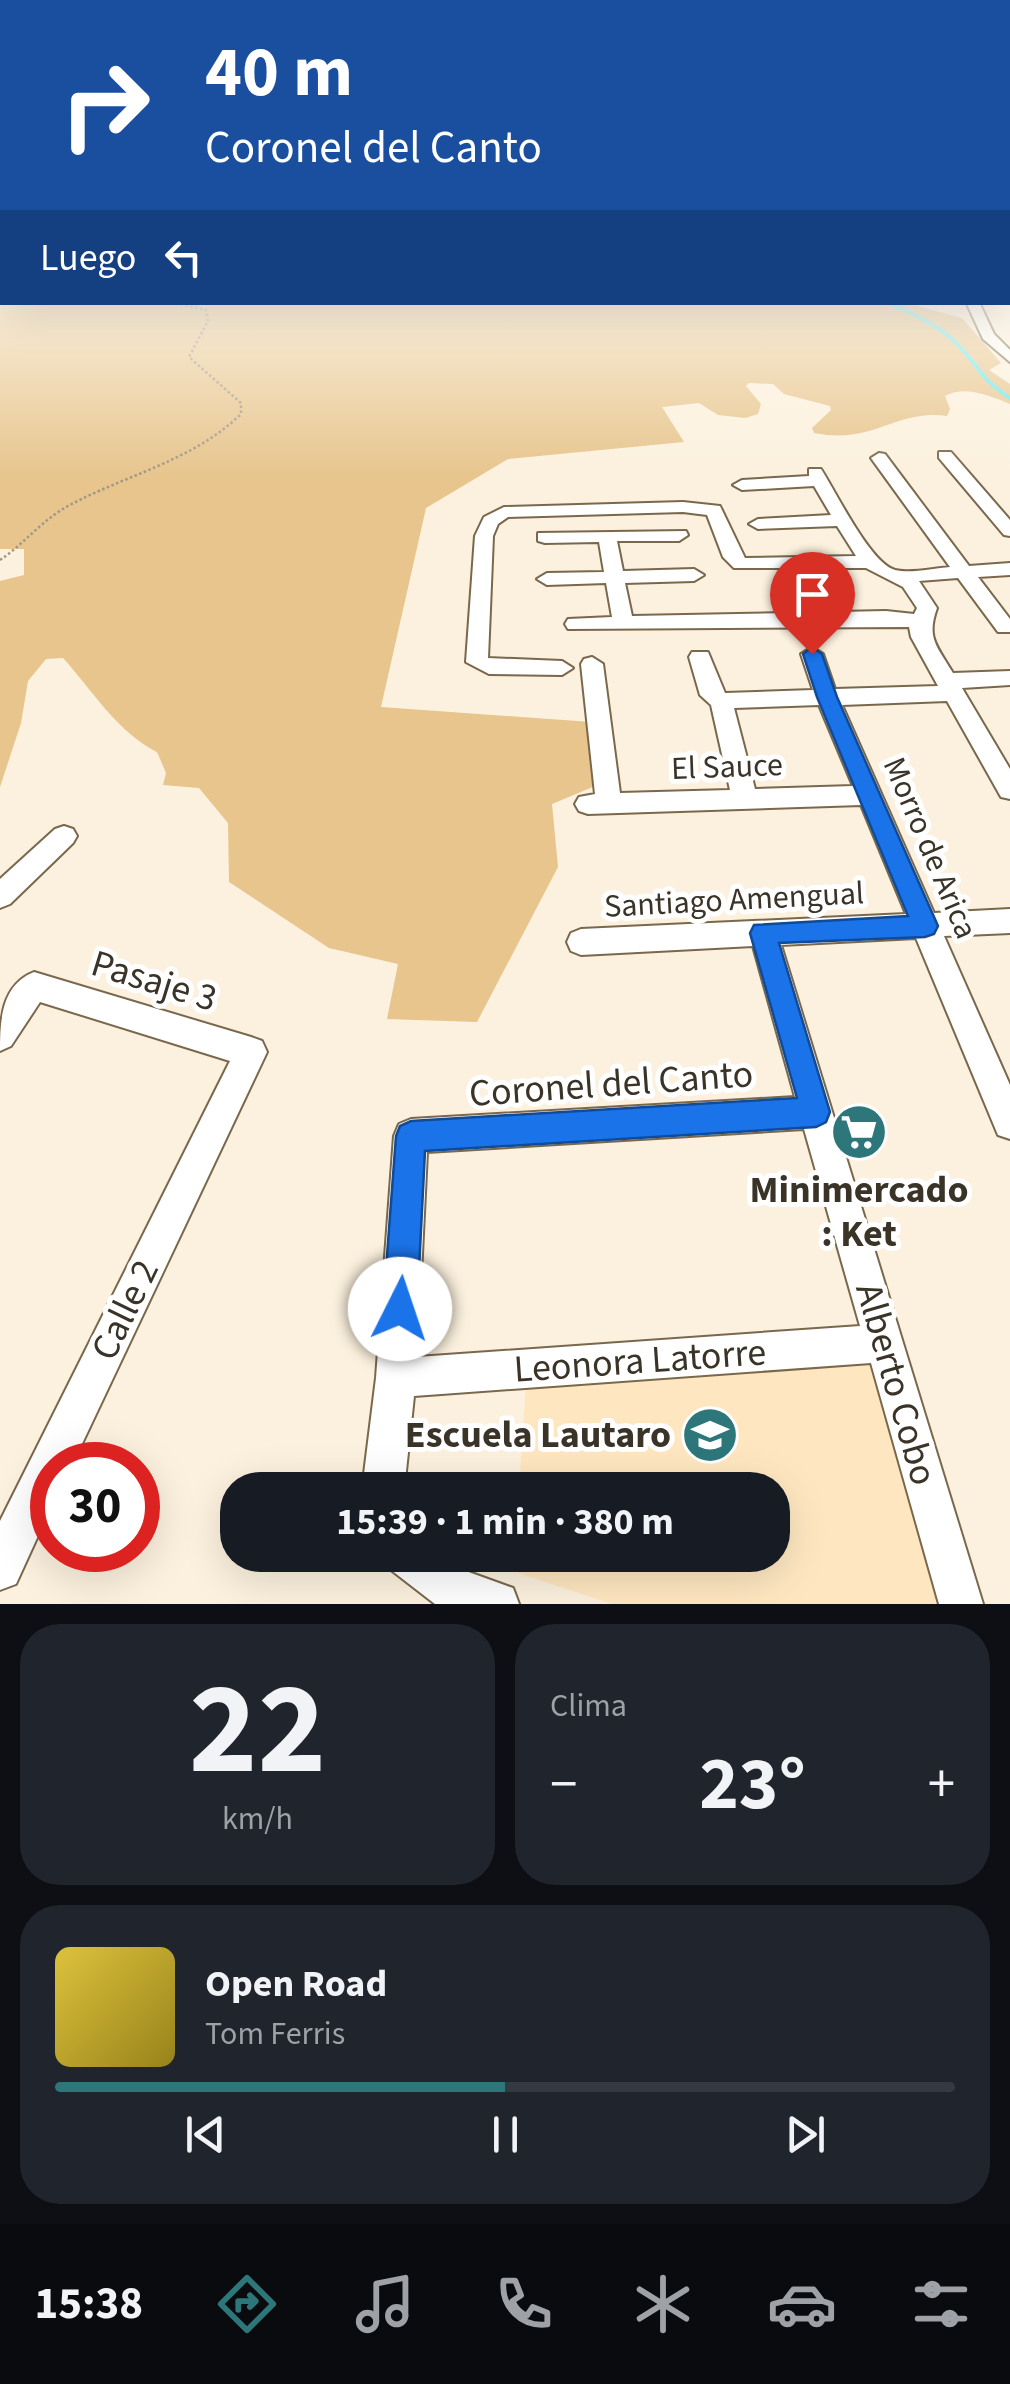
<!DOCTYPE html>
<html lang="es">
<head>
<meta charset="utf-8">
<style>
  body { margin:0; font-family:"Source Sans 3",sans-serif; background:#20242c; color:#f1f3f6; height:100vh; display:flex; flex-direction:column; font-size:38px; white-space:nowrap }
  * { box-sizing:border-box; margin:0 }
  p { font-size:32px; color:#9ea1a6 }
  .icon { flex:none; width:55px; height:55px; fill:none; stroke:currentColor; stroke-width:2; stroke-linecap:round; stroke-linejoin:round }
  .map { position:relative; height:1604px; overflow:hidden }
  .drawer { display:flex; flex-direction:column; gap:20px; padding:20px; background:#0d0f14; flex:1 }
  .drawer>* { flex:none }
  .hud { position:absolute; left:0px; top:0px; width:1010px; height:305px; box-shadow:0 10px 40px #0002; background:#1a4fa0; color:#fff; overflow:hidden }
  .speed { position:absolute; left:30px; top:1442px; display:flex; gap:20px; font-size:50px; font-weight:700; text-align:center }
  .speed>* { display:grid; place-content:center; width:130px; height:130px; border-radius:50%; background:#171b24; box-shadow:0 10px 40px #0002; line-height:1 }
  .speed .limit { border:15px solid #d22; background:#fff; color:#111 }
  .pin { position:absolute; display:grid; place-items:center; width:85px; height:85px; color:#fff; margin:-102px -42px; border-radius:50% 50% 50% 0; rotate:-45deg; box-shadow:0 0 10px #0007 }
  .pin .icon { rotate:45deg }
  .me { position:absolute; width:110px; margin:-55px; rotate:4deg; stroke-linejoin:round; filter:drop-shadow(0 0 8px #0008) }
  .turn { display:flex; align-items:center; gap:35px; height:210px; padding:0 40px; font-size:45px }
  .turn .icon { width:130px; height:130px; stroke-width:2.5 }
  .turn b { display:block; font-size:70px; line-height:85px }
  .then { display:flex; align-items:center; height:95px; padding:0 40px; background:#0003; gap:20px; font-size:38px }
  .big { font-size:75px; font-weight:700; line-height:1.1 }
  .drawer .card { flex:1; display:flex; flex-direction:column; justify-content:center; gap:15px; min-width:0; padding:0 35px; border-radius:40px; background:#20242c }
  .drawer .dial { align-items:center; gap:0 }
  .dial b { font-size:130px; line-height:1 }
  .song { display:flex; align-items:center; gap:30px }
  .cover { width:120px; height:120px; border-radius:15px; background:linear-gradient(135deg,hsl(50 70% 55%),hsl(50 70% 35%)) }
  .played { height:10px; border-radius:5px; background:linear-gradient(90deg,#2d777b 50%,#363941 50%) }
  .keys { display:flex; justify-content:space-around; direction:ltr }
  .heat { display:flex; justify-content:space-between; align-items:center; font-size:55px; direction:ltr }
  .drawer .tiles { flex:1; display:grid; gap:20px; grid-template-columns:1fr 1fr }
  .card:last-child { grid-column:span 2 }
  .trip { position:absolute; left:220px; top:1472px; width:570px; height:100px; border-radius:40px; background:#171b24; box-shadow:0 10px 40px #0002; font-weight:700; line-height:100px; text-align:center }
  .tab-bar { display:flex; height:160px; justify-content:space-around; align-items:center; background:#090b0e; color:#9ea1a6 }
  .tab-bar .icon { width:70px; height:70px }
  .tab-bar .on { color:#2d777b }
  .tab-bar b { font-size:45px; color:#f1f3f6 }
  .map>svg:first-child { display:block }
  .built { fill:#fee7c0 }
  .green { fill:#e7c58d }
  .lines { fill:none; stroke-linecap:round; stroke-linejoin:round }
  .stream { stroke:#65e9f1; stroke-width:4 }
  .minor-casing { stroke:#79684c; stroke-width:4 }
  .path { stroke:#a09788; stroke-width:2.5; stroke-dasharray:2.5 2.5; stroke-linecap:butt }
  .minor { fill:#fff; fill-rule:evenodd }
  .route { fill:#1a73e8; stroke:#114b97; stroke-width:2.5 }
  .labels { text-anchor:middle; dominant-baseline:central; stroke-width:10; stroke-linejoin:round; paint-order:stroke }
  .street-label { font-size:32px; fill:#3a3327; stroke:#fff }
  .near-street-label { font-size:38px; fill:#3a3327; stroke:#fff }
  .near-poi-label { font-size:38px; font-weight:bold; fill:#3a3327; stroke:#fff }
</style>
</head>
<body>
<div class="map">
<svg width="1010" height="1604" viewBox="0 0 1010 1604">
  <rect width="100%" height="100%" fill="#fcf1de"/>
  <polygon class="built" points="878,1359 945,1604 612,1604 518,1573 517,1555 772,1555 772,1490 519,1490 526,1380"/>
  <path class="green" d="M0,252L2,302L907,303L962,318L1001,363L989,370L1010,384V404C990,396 965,385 945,396L950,409L947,416C894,409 875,445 814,433L812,428L831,410L830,406L784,394L773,384L749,383L746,386L761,404L758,414L745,418L718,415L699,403L662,407L684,442L508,459L426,508L381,707L591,722L595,786L552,804L558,867L477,1022L387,1019L398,964L329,948L229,882L228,823L199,788L163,785L166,773L157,752C118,733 92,690 63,658L46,659L28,681L21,723L0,787V581L24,575V549H0Z"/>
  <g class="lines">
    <path class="stream" d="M887,302C912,314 942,326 961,348C981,370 982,380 1010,398"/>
    <g class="minor-casing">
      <g id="minor">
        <rect x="1008" y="281" width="2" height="8"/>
        <polygon points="966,302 979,302 994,334 1010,350 1010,362 983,339"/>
        <polygon points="939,452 951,452 1010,520 1010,536 1004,535 939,458"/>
        <path d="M879,453L885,454L969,566L1010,563V575L978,577L1010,619V632H998L958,578L919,581L937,608C926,638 937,646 953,673L1010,671V685L962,688L1010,769V799L1001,797L947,701L842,705L934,913L1010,909V933L944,936L1010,1085V1139L998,1135L916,938L781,945L983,1604H939L871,1363L414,1396L404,1490H362L376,1378L394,1136L399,1124L411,1119L795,1097L753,946L581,955L571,951L567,942L571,933L581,929L906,914L861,805L588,814L579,811L575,804L579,797L595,794L581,664L584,659L592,657L603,664L620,793L730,790L711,705L700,695L689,657L692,652H708L725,693L813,690L801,654L812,647L823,654L835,689L938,686L911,637L909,627L568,629L565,624L568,619L612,617L606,583L547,585L537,579L547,573L604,572L599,542L545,543L538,541V533L686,531L688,535L679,541H617L623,571L694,569L704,575L694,581L625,583L632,616L886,611L914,614L917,608L903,587L866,568H734L723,557L707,515L683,512L508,517L498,524L493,536L488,658L562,661L573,668L562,675L489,674L466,662L475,536L484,517L504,507L683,502L720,506L745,558L856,556L837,526L758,529L749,524L758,519L831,515L814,486L742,490L733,485L742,480L809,476V469H821C836,492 870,563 895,570C910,574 934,568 950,567L871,458ZM819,705L853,786L755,789L734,708ZM804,1129L860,1326L417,1357L427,1152Z"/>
        <polygon points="64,826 73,829 77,836 73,843 10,904 0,908 0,879 55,829"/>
        <path d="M34,972L251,1037L262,1041L267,1052L72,1465H52V1505L16,1584L0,1590V1521L230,1061L40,1002L11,1046L0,1051C0,1021 1,985 34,972Z"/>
        <polygon points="384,1555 442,1555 463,1570 513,1588 519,1604 435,1604 391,1570"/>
      </g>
    </g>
    <path class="path" d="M0,560C24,544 42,520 68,506C125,475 193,461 241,414V403L189,357L208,321L206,310L171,302"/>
    <use href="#minor" class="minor"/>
  </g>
  <linearGradient id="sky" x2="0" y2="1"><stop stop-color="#73c9ec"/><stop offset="0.53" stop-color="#fef9f0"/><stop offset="1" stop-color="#fef9f0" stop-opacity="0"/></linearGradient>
  <rect width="1010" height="476" fill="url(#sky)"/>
  <polygon class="route" points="812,647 822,654 837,697 938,926 934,934 925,937 779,943 830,1112 826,1122 816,1127 425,1151 417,1309 412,1321 400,1326 388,1321 383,1309 396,1136 400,1126 411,1121 797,1098 750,933 754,925 908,916 817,697 803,654"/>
  <defs>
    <g id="supermarket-disc" transform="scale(2.875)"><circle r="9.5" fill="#2d777b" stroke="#fff"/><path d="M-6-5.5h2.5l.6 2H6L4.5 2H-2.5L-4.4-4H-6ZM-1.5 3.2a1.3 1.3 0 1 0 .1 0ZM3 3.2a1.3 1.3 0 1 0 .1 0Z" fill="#fff"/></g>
    <g id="school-disc" transform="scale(2.875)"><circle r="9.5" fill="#2d777b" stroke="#fff"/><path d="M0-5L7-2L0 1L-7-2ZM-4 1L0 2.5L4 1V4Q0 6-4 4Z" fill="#fff"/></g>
  </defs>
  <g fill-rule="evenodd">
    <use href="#supermarket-disc" x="859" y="1132"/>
    <use href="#school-disc" x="710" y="1435"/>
  </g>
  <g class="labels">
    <g class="street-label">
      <text transform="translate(727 767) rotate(-2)">El Sauce</text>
      <text transform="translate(930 848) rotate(67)">Morro de Arica</text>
      <text transform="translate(734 900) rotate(-3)">Santiago Amengual</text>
    </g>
    <g class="near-street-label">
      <text transform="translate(154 981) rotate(17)">Pasaje 3</text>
      <text transform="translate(611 1084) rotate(-4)">Coronel del Canto</text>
      <text transform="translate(125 1310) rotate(-64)">Calle 2</text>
      <text transform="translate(640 1361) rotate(-4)">Leonora Latorre</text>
      <text transform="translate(896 1384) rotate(74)">Alberto Cobo</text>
    </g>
    <g class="near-poi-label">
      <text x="859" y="1190">Minimercado<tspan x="859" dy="44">: Ket</tspan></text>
      <text x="671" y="1435" text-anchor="end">Escuela Lautaro</text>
    </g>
  </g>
</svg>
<div class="speed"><div class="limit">30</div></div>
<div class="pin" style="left:812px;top:654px;background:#d93025"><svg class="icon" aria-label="arrive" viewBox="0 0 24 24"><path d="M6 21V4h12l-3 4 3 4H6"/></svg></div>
<svg class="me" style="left:400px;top:1309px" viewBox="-20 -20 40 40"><circle r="19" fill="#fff"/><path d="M0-13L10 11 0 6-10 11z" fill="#1a73e8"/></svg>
<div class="trip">15:39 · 1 min · 380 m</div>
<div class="hud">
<div class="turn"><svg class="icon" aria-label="right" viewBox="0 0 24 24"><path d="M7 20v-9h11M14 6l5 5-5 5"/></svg><div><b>40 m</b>Coronel del Canto</div></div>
<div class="then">Luego<svg class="icon" aria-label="left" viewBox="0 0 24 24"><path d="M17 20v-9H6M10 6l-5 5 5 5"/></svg></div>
</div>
</div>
<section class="drawer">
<div class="tiles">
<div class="card dial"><b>22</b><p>km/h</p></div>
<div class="card"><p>Clima</p>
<div class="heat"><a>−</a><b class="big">23°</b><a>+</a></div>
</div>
<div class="card">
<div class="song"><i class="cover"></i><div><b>Open Road</b><p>Tom Ferris</p></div></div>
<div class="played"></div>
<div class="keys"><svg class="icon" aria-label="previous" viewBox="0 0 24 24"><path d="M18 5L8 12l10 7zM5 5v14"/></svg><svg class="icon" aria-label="pause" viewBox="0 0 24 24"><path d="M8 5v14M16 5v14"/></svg><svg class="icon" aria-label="next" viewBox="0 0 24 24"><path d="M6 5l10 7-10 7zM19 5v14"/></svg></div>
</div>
</div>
</section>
<nav class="tab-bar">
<b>15:38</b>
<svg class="icon on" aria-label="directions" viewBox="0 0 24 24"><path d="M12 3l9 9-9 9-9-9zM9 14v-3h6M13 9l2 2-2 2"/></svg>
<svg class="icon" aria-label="music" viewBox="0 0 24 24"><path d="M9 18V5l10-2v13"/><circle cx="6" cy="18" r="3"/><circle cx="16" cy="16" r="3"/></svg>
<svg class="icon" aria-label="phone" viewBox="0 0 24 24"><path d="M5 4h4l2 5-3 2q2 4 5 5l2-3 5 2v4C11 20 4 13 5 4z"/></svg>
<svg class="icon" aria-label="climate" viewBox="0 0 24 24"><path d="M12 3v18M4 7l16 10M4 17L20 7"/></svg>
<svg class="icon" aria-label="car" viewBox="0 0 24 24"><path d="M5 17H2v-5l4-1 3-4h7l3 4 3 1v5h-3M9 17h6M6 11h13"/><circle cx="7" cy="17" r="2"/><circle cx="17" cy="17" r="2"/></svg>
<svg class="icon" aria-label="filters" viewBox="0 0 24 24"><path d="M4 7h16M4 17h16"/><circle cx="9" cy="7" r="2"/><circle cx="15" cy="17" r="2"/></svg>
</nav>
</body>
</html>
